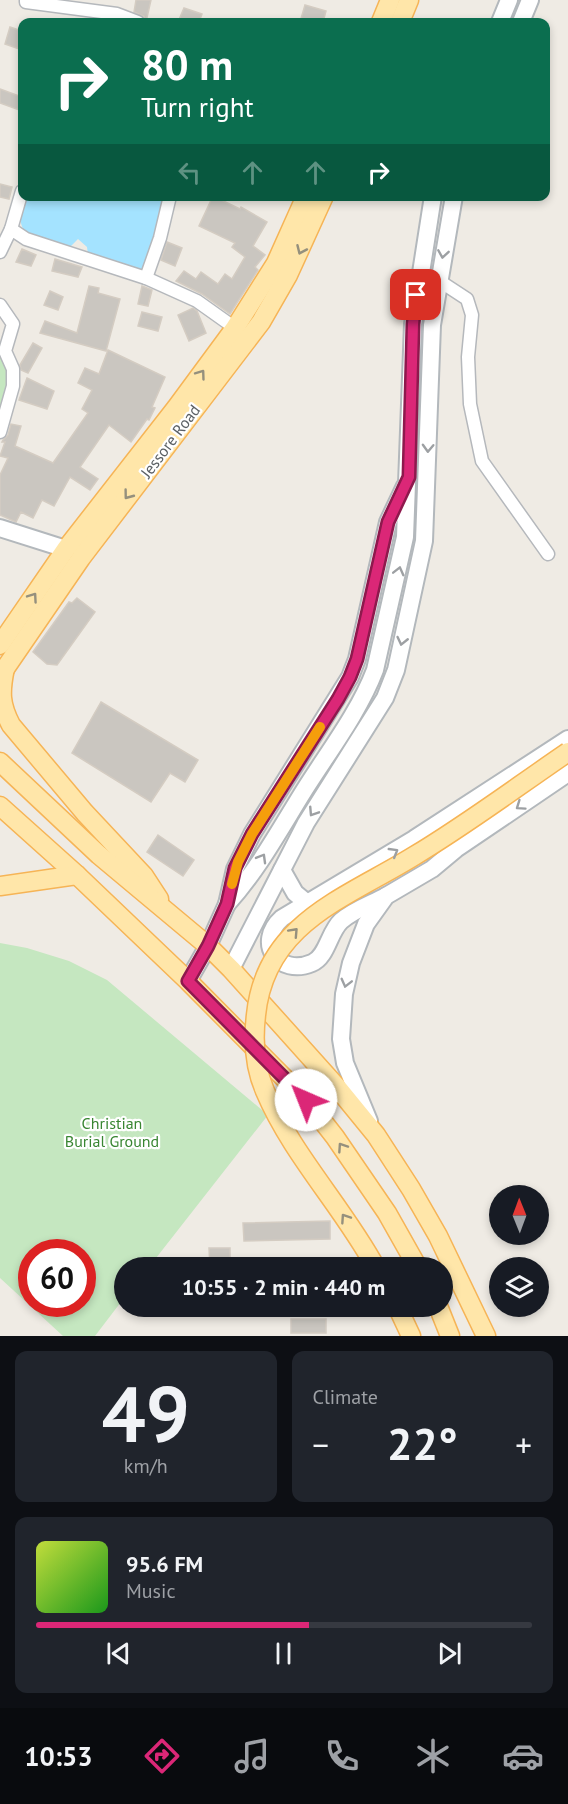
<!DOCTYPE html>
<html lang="en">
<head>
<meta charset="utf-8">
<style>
  body { margin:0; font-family:"PT Sans",sans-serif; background:#20242c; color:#f1f3f6; height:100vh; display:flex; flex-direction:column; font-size:22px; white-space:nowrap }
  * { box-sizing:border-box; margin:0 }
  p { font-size:20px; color:#9ea1a6 }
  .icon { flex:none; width:33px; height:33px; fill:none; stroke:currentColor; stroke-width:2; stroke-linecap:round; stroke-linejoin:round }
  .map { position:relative; height:1336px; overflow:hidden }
  .side { display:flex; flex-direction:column; gap:15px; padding:15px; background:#0d0f14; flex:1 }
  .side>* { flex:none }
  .guide { position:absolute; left:18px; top:18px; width:532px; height:183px; border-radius:12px; box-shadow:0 3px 9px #0003; background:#0b6e4f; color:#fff; overflow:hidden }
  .needle { width:39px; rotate:359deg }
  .buttons { position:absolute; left:489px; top:1185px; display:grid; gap:12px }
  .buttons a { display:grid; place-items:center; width:60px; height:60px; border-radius:50%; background:#171b24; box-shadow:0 3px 9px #0003; font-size:30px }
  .speed { position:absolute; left:18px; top:1239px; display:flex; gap:12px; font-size:30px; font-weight:700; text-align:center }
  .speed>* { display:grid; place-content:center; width:78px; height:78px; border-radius:50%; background:#171b24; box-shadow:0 3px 9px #0003; line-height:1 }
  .speed .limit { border:9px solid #d22; background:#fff; color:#111 }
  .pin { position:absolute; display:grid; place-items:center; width:51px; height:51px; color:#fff; margin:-26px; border-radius:12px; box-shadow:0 3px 9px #0006 }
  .me { position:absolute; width:66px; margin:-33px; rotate:316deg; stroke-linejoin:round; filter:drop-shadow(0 0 4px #0008) }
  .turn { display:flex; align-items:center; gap:21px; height:126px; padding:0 24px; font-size:27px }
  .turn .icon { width:78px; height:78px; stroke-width:2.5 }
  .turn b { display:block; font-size:42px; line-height:51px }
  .lanes { display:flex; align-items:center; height:57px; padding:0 24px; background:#0003; justify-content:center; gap:30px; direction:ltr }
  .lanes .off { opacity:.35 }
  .big { font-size:45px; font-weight:700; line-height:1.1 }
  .side .widget { flex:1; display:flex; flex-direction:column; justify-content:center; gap:9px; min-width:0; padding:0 21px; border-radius:12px; background:#20242c }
  .side .dial { align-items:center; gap:0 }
  .dial b { font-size:78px; line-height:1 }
  .song { display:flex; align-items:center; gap:18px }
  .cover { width:72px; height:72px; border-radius:9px; background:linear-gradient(135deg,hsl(70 70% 55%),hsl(120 70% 35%)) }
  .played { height:6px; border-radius:3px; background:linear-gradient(90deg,#db2777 55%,#363941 55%) }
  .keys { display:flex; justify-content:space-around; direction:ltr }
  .heat { display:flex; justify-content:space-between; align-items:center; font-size:33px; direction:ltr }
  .side .tiles { flex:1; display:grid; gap:15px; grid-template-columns:1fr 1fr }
  .widget:last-child { grid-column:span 2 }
  .trip { position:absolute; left:114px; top:1257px; width:339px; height:60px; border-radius:30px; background:#171b24; box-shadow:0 3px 9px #0003; font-weight:700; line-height:60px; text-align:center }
  .tab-bar { display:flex; height:96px; justify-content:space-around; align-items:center; background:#090b0e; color:#9ea1a6 }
  .tab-bar .icon { width:42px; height:42px }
  .tab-bar .active { color:#db2777 }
  .tab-bar b { font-size:27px; color:#f1f3f6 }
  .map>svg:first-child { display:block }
  .green { fill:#c5e7c0; fill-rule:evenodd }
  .water { fill:#a4e3ff }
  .building { fill:#cac6c0; stroke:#d4ccc2; stroke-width:1.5 }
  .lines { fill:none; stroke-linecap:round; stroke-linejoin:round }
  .street-casing { stroke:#b5b8bc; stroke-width:15 }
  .secondary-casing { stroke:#b3b8bc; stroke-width:20 }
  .primary-casing { stroke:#f6b456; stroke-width:21 }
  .street { stroke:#fff; stroke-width:12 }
  .secondary { stroke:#fff; stroke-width:16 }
  .primary { stroke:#ffe6a9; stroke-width:18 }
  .primary-bridge-casing { stroke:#f6b456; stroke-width:21; stroke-linecap:butt }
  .primary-bridge { stroke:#ffe6a9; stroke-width:18 }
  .oneway { stroke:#95907d }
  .oneway2 { stroke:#9da0a3 }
  .route-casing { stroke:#8e194d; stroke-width:15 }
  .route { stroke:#db2777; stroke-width:10 }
  .slow { stroke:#f59e0b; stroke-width:10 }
  .labels { text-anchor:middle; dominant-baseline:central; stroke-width:4.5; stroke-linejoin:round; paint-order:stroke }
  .street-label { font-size:16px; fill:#5c6165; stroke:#fff }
  .park-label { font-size:16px; fill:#398632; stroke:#fff }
</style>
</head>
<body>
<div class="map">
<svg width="568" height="1336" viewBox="0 0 568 1336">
  <rect width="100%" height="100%" fill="#efebe4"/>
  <g class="green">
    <polygon points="0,350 13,369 0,414"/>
    <path d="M0,943L27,948L69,961L107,980L268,1115L149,1267L124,1268V1298L95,1336H63L0,1278ZM32,1252H82V1304H32Z"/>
  </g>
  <path class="water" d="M24,197H169L149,262L142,270L88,255L87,247L78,239L68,249C35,240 11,239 24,197Z"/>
  <g class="building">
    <polygon points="136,0 151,0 146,22 144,16 134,12"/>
    <polygon points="305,5 326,11 323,22 300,22"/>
    <polygon points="184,8 202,14 199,22 178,22"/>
    <polygon points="10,27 22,31 22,50 5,44"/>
    <polygon points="0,89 22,97 22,111 0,103"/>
    <polygon points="0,184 12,187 9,199 0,197"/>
    <polygon points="213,196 240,209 241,207 267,222 253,246 265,255 255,267 258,270 230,314 202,294 176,281 184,271 196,279 201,272 218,284 225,274 232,279 245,257 232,247 235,243 199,226"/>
    <polygon points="167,242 182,248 175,266 161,260"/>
    <polygon points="22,249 36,255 31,266 16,262"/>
    <polygon points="55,259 82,267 78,277 52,271"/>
    <polygon points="89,286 99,288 98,293 120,299 106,351 40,333 45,321 77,333"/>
    <polygon points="142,286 152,290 148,306 138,304"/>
    <polygon points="50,291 63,297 58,310 44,305"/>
    <polygon points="193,308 197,311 206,333 189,341 178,315"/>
    <polygon points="142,312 162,317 158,331 138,326"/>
    <polygon points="33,343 42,348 28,373 21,370 20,365"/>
    <polygon points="108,350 165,377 152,407 155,408 149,420 147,419 131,442 109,425 80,467 98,479 90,490 70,477 54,506 42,500 33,518 21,512 16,522 0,515 0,475 8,458 0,456 5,442 2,442 3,440 8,435 11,424 21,426 15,446 53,463 88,413 82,409 92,390 78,383 85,368 99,374"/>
    <polygon points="27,378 54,391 47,409 19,400"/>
    <polygon points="77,598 95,612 57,665 47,664 33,652 69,602 72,603"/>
    <polygon points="101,702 198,760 185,782 170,773 151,802 72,753"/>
    <polygon points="158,835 194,860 183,876 147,852"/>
    <polygon points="330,1221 330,1239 244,1241 243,1223"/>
    <polygon points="209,1248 230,1248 230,1268 210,1268"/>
    <rect x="291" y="1319" width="35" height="14"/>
  </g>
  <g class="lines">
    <g class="street-casing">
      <g id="street">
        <polyline points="26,0 26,2 117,14 138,22"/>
        <polyline points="11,229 22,191"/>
        <polyline points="0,252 11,229 26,239 146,278 197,301 235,328"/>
        <polyline points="146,278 160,238 170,196"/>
        <polyline points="438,280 467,299 472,315 468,357 470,404 482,461 548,554"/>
        <polyline points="0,305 13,324 5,351 13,369 13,386 0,432"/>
      </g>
    </g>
    <g class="secondary-casing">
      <g id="secondary">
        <polyline points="500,22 509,0"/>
        <polyline points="521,22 530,0"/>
        <polyline points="0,528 66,549"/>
        <polyline points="282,870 295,893 307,903"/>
        <path d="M386,896C371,904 353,910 341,921C329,932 327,957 312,963C279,977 254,943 282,918L414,839L568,739"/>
        <path d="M227,904C258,870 280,829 305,789C329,751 359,712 375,670L405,537L413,324L433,196"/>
        <polyline points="231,969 306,823 385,698 396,670 424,541 432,325 454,196"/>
        <polyline points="188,981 208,946 227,904 235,869 252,834 350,677 357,659 388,522 405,486"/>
        <polyline points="369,1121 345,1063 341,1039 344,994 351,963 366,924 386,896 432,869 456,849 568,773"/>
      </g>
    </g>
    <g class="primary-casing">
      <g id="primary">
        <polyline points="381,22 390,0"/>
        <polyline points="400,22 409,0"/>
        <polyline points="0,645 66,549 176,408 235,328 276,263 306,196"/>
        <path d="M5,668C0,692 0,704 11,725L85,813L144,876L159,899"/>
        <polyline points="0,676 81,558 261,322 288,275 324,196"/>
        <polyline points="0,762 99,855 208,946 231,969 336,1086 376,1135 411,1189 438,1236 486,1336"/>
        <polyline points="0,806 77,875 188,981 306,1100 335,1137 387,1213 418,1268"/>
        <polyline points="0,886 77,875"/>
        <polyline points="397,1306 411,1336"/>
        <polyline points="438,1306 450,1336"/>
      </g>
    </g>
    <use href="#street" class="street"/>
    <use href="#secondary" class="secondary"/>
    <use href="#primary" class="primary"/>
    <g class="primary-bridge-casing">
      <path id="primary-bridge" d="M376,1268C343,1207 292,1155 265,1091C255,1068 253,1040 256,1015C265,923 346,898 414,856C466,825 518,786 568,752"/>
    </g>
    <use href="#primary-bridge" class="primary-bridge"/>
  </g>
  <defs><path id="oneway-chevron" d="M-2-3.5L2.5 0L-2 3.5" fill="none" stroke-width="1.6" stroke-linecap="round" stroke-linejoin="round" transform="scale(1.5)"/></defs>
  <g class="oneway">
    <use href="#oneway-chevron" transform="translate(301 250) rotate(114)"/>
    <use href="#oneway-chevron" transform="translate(201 374) rotate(-54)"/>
    <use href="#oneway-chevron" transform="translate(128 495) rotate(127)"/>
    <use href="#oneway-chevron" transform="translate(33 597) rotate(-55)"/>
    <use href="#oneway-chevron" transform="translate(294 932) rotate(-47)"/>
    <use href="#oneway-chevron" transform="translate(342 1147) rotate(-124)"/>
    <use href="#oneway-chevron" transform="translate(345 1218) rotate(-124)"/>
  </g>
  <g class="oneway2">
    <use href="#oneway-chevron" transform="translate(443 254) rotate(99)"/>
    <use href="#oneway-chevron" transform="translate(428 448) rotate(92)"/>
    <use href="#oneway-chevron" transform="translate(399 571) rotate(-76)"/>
    <use href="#oneway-chevron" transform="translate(402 641) rotate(103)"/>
    <use href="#oneway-chevron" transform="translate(520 806) rotate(145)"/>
    <use href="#oneway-chevron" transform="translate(313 812) rotate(123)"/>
    <use href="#oneway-chevron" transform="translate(394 852) rotate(-31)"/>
    <use href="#oneway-chevron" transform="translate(262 858) rotate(-60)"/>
    <use href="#oneway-chevron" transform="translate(346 983) rotate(104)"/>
  </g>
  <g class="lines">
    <g class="route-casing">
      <polyline id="route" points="306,1100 188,981 208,946 227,904 235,868 252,834 338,699 350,677 357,659 388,522 409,477 413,324 416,295"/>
    </g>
    <use href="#route" class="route"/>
    <polyline class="slow" points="232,884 238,862 252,834 320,727"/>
  </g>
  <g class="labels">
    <g class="street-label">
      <text transform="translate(170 441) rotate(-53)">Jessore Road</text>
    </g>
    <g class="park-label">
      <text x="112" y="1123">Christian<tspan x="112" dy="18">Burial Ground</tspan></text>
    </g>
  </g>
</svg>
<div class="buttons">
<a><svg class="needle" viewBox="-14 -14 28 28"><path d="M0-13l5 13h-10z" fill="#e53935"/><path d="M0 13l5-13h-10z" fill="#9ea1a6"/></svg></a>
<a><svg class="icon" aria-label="layers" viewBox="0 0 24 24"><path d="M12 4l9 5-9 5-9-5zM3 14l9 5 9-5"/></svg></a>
</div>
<div class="speed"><div class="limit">60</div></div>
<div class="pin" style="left:416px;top:295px;background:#d93025"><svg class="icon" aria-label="arrive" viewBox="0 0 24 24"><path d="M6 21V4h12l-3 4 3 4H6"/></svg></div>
<svg class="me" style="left:306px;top:1100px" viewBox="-20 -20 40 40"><circle r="19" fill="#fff"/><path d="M0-13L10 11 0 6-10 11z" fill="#db2777"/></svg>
<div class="trip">10:55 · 2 min · 440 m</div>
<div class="guide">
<div class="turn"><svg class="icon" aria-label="right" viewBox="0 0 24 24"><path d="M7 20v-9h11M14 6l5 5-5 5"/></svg><div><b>80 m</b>Turn right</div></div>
<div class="lanes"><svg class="icon off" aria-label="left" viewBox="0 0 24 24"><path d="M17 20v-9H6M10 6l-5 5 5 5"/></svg><svg class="icon off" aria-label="ahead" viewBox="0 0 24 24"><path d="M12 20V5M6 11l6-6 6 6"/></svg><svg class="icon off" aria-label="ahead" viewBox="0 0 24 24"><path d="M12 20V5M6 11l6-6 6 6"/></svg><svg class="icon" aria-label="right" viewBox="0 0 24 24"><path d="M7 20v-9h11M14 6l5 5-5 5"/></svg></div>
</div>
</div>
<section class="side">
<div class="tiles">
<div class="widget dial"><b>49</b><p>km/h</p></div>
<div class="widget"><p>Climate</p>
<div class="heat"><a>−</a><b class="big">22°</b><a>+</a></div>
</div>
<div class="widget">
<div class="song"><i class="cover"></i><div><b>95.6 FM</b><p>Music</p></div></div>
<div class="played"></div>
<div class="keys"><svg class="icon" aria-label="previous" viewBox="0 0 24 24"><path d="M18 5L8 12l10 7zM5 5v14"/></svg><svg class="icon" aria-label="pause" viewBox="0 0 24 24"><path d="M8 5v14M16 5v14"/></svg><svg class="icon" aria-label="next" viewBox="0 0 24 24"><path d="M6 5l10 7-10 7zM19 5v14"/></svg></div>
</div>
</div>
</section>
<nav class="tab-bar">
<b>10:53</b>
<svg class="icon active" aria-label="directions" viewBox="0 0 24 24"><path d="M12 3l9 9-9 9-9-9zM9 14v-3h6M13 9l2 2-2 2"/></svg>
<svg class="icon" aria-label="music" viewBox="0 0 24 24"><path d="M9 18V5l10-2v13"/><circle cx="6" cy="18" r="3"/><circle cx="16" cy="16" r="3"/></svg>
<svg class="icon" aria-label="phone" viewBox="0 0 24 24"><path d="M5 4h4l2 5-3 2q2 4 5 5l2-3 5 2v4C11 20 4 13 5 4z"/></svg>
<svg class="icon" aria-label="climate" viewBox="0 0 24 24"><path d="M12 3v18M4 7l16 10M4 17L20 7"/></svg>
<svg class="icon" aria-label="car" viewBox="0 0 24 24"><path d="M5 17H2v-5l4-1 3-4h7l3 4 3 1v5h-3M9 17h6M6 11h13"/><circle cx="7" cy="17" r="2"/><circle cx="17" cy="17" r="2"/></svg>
</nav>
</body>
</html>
